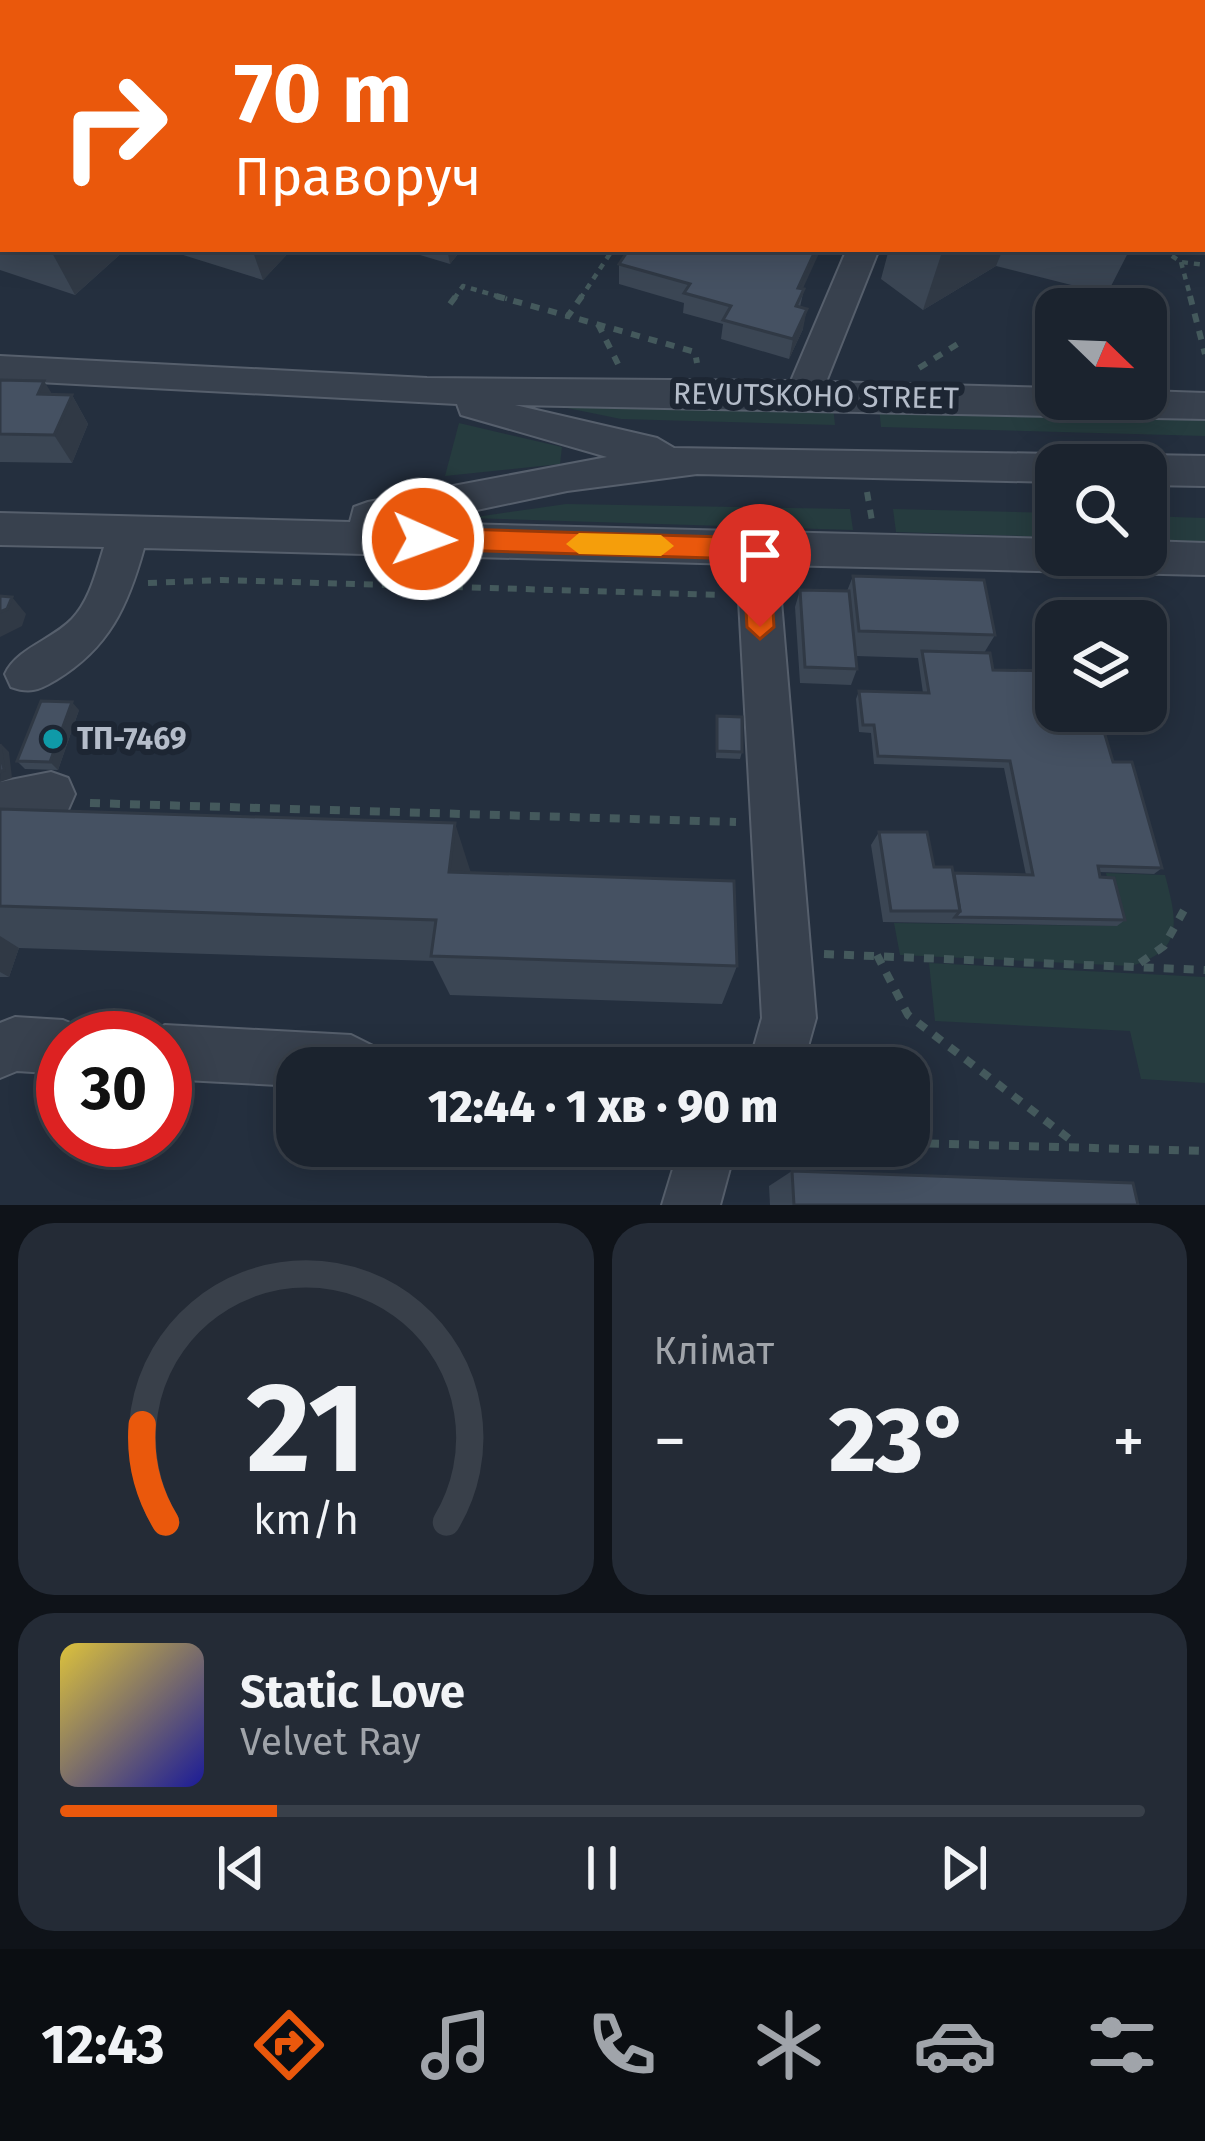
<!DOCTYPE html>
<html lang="uk">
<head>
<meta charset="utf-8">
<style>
  body { margin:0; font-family:"Fira Sans",sans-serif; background:#242b36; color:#f1f3f6; height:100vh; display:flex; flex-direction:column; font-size:45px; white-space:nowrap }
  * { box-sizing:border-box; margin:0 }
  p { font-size:39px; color:#a0a4aa }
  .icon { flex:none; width:66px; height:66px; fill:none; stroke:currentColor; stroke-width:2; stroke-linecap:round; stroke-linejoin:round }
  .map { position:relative; height:1205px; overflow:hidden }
  .sheet { display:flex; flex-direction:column; gap:18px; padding:18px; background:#0f1319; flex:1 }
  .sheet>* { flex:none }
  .banner { position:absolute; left:0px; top:0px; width:1206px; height:252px; box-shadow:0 6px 30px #0003,0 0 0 3px #39404a; background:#ea580c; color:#fff; overflow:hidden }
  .needle { width:78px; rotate:113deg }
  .fabs { position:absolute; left:1035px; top:288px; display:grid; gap:24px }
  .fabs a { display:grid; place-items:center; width:132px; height:132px; border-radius:24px; background:#1b232e; box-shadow:0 6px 30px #0003,0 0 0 3px #39404a; font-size:60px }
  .speed { position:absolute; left:36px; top:1011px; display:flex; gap:24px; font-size:60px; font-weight:700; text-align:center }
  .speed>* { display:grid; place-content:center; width:156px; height:156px; border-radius:50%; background:#1b232e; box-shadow:0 6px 30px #0003,0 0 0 3px #39404a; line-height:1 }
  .speed .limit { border:18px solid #d22; background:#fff; color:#111 }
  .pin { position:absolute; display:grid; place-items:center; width:102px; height:102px; color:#fff; margin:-123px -51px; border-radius:50% 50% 50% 0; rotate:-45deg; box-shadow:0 0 12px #0007 }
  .pin .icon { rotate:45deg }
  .me { position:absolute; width:132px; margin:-66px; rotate:92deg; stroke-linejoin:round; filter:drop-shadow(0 0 9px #0008) }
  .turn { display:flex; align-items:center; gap:42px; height:252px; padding:0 36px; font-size:54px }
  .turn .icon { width:156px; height:156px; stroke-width:2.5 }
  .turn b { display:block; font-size:84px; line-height:102px }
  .big { font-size:90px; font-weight:800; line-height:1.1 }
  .sheet .card { flex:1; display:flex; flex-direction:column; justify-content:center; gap:18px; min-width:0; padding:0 42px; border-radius:36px; background:#242b36 }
  .sheet .dial { align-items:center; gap:0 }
  .dial svg { height:312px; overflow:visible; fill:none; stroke:#39404a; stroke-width:7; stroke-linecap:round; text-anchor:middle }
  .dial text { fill:#f1f3f6; stroke:none }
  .song { display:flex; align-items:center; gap:36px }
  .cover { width:144px; height:144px; border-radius:18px; background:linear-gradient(135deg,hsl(50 70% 55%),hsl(240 70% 35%)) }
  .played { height:12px; border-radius:6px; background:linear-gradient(90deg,#ea580c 20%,#39404a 20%) }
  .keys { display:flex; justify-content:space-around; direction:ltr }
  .heat { display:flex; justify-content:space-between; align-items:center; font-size:66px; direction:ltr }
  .sheet .tiles { flex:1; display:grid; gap:18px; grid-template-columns:1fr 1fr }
  .card:last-child { grid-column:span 2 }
  .trip { position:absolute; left:276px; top:1047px; width:654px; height:120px; border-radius:36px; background:#1b232e; box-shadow:0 6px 30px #0003,0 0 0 3px #39404a; font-weight:800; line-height:120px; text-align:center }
  .tabs { display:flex; height:192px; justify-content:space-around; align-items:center; background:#0b0e12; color:#a0a4aa }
  .tabs .icon { width:84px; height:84px }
  .tabs .on { color:#ea580c }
  .tabs b { font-size:54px; color:#f1f3f6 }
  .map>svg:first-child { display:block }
  .green { fill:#263c3f }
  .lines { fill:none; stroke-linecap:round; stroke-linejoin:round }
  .minor-casing { stroke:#565f6c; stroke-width:4 }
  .path-far2 { stroke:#44595c; stroke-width:4.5; stroke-dasharray:6 6; stroke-linecap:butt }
  .path-far1 { stroke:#44595c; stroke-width:6; stroke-dasharray:9 9; stroke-linecap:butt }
  .path { stroke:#44595c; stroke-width:8; stroke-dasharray:10 10; stroke-linecap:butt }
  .minor { fill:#38414e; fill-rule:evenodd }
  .wall { fill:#3b4654 }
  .shaded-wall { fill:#303945 }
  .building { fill:#455162; stroke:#303945; stroke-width:3 }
  .route { fill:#ea580c; stroke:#983908; stroke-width:3 }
  .slow { fill:#f59e0b }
  .culture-dot { fill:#0f9aa8; stroke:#1d2633; stroke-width:4.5 }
  .labels { text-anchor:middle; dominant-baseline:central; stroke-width:12; stroke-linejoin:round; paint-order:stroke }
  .street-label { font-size:30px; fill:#b4bcc9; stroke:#1d2633 }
  .poi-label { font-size:30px; font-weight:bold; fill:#b4bcc9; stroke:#1d2633; text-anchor:start }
</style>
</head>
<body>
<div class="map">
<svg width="1205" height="1205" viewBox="0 0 1205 1205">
  <rect width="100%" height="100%" fill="#242f3e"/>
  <g class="green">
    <polygon points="513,397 833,406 835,425 621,419"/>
    <polygon points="879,408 1205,419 1205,436 881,427"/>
    <polygon points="459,423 562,447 560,464 445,476"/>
    <polygon points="566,504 850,509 853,530 469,518"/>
    <polygon points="893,509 1056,513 1056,537 896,532"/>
    <polygon points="1146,516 1205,518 1205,542 1146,540"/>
    <path d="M1106,873L1165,875C1177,921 1185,950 1131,966L900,955L894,923L1116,926Z"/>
    <polygon points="929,963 1205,977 1205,1083 1141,1079 1130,1031 935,1021"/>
  </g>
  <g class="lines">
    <g class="minor-casing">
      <g id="minor">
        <polygon points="511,0 537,0 509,3"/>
        <polygon points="0,117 3,118 3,136 0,135"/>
        <path d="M847,249H879L826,382L1056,388V399H1146V391L1205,393V419L515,405L657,438L674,448L1056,454L1074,465H1056V482L697,474L567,491L415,523L1056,539V555H1146V541L1205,543V575L778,565L816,1018L802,1068H748L762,1018L737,564L144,548C128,606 109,648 56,680C39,690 30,694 11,687L5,674C17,648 52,640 72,619C90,600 96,572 104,547L0,545V513L350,522L354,507L368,502L607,457L461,415L457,404L0,380V356L427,378L791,381Z"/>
        <polygon points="1146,455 1205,456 1205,486 1146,485 1146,465 1130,465"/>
        <polygon points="51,772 68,778 75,794 68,810 0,826 0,782"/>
        <polygon points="15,1017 63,1020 82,1028 86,1038 63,1038 63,1074 17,1071 0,1078 0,1023"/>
        <polygon points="165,1025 351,1035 379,1049 387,1068 297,1068 297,1086 165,1079 165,1038 144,1038"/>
        <polygon points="680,1146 736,1146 720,1205 662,1205"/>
      </g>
    </g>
    <g class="path-far2">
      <polyline points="362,0 370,3"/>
      <polyline points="628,0 643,3"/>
      <polyline points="1002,3 1023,0"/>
      <polyline points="1162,249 1181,262 1205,265"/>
      <polyline points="1181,262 1191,299"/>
      <polyline points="454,299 463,286 507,299"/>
      <polyline points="580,299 613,249"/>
    </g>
    <g class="path-far1">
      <polyline points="496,296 568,316"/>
      <polyline points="582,296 568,316 695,352 697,363"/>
      <polyline points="1190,296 1205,354"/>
      <polyline points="450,304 456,296"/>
      <polyline points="598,324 618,364"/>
      <polyline points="919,368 964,340"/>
      <polyline points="867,492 872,521"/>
      <polyline points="148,583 222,580 722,595"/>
    </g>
    <g class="path">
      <polyline points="90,803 736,822"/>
      <polyline points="824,954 1205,970"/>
      <polyline points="877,955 908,1015 1076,1144"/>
      <polyline points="1140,963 1164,946 1188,903"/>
      <polyline points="909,1143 1205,1151"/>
    </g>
    <use href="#minor" class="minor"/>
  </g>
  <g class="wall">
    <polygon points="0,0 149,0 150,3 3,3 3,24 0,22"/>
    <polygon points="388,0 454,0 451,3 401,3"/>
    <polygon points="0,171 3,172 3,249 126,249 75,295 0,270"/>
    <polygon points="164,249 292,249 263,280"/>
    <polygon points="400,249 462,249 450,264"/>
    <polygon points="889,249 1130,249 1107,294 996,266 923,310 881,279"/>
    <polygon points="619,264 804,289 800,307 803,329 789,359 721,339 723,324 683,313 684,303 619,284"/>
    <polygon points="0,380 52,394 72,395 88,424 72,463 0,462"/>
    <polygon points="853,576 995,635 984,653 993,670 1113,762 1162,868 1154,874 1099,872 1125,920 1117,926 883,922 871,845 879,832 934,867 954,873 1026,875 1004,768 874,764 871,733 859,732 856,699 859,691 923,693 918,658 856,656 857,669 851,685 800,683 795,607 800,590 847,591"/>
    <polygon points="79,710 58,770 25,769 17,761"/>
    <polygon points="717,716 742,752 740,759 716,758"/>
    <polygon points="0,809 471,873 737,966 722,1004 450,995 433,961 19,948 9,977 0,977"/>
    <polygon points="792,1171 1138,1205 770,1205 769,1186"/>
  </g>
  <g class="shaded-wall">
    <polygon points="50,249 126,249 75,295"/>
    <polygon points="252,249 292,249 263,280"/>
    <polygon points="447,249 462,249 450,264"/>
    <polygon points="816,249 821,249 794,308 798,288"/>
    <polygon points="943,249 1003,249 996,266 923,310"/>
    <polygon points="807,309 803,329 789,359 793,339"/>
    <polygon points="44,381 62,410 38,394"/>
    <polygon points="72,395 88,424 72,463 54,435"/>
    <polygon points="12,597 26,614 22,626 0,637 0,612"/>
    <polygon points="72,702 79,710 58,770 50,762"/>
    <polygon points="1,744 9,752 12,778 0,782"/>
    <polygon points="455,823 471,873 449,872"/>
    <polygon points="0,936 19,948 9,977 0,972"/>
  </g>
  <g class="building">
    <polygon points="51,0 135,0 131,3 101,1 98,3 63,3"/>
    <polygon points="756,0 833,0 843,2 754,3"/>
    <polygon points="0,171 3,172 3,216 0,215"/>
    <polygon points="629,249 816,249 798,288 804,289 796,306 807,309 793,339 723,320 731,306 684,293 690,284 619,264"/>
    <polygon points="0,380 44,381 38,394 72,395 54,435 0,434"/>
    <polygon points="853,576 984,580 995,635 859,631"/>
    <polygon points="800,590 849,591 857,669 805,667"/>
    <polygon points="0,596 12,597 7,609 0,612"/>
    <polygon points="922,651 990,653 993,670 1056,671 1056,711 1098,711 1113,762 1132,762 1162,868 1098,866 1100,877 1114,878 1125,920 955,917 960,911 954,873 1033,875 1010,761 878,756 874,725 863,725 859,691 929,693"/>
    <polygon points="41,701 72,702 50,762 17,761"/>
    <polygon points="717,716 742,717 742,752 717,751"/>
    <polygon points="0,744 4,770 0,772"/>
    <polygon points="0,809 455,823 449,872 734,881 737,966 431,956 436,920 0,906"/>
    <polygon points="879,832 927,832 934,867 952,867 960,911 891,911"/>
    <polygon points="792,1171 1133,1183 1138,1205 794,1205"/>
  </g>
  <polygon class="route" points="423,528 756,538 769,548 774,627 760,639 747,627 743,559 423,549 410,539"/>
  <polygon class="slow" points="579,533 661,535 674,546 661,556 579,554 566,544"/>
  <circle class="culture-dot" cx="53" cy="739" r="12"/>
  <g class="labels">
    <g class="street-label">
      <text transform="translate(816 396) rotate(1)">REVUTSKOHO STREET</text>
    </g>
    <g class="poi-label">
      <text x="77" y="739">ТП-7469</text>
    </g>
  </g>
</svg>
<div class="fabs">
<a><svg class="needle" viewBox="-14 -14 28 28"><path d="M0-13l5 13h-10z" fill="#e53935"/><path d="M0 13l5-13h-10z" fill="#a0a4aa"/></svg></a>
<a><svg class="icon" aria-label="search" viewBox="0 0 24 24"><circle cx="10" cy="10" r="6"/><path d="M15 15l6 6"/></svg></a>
<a><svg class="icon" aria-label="layers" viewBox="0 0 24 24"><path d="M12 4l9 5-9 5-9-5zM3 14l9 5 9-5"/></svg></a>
</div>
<div class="speed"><div class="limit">30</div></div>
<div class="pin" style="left:760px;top:627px;background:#d93025"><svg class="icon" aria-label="arrive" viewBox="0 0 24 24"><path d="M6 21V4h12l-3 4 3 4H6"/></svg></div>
<svg class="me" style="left:423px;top:539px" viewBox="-20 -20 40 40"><circle r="17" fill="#ea580c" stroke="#fff" stroke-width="3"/><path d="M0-11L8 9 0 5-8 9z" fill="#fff"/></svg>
<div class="trip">12:44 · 1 хв · 90 m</div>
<div class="banner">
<div class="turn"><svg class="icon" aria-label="right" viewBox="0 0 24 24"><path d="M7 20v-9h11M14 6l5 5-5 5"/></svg><div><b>70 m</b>Праворуч</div></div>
</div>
</div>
<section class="sheet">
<div class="tiles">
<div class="card dial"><svg viewBox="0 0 100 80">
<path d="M14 69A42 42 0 1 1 86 69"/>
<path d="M14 69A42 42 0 0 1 8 44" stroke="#ea580c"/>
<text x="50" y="56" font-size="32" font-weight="700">21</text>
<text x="50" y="72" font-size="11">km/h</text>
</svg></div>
<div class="card"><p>Клімат</p>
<div class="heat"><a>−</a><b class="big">23°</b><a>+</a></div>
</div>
<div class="card">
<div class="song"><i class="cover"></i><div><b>Static Love</b><p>Velvet Ray</p></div></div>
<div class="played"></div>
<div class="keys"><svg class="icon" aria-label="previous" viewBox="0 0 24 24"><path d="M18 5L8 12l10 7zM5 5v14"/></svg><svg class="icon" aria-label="pause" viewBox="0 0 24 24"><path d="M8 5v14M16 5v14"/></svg><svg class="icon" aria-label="next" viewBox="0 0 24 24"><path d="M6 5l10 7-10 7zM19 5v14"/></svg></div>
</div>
</div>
</section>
<nav class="tabs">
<b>12:43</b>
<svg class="icon on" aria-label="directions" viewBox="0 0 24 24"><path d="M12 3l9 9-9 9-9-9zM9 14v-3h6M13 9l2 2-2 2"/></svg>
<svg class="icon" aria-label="music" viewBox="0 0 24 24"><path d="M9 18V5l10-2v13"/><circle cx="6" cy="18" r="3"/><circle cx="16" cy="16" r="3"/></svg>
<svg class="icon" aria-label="phone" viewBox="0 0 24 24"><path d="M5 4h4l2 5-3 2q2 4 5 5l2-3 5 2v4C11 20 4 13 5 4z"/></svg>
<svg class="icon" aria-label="climate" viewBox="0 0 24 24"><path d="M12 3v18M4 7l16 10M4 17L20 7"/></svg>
<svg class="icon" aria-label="car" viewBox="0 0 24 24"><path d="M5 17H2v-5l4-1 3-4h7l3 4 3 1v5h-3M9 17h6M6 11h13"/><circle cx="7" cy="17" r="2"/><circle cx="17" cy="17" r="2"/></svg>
<svg class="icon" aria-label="filters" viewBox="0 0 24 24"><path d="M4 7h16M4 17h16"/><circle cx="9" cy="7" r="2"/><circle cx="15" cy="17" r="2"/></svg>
</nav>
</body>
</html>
